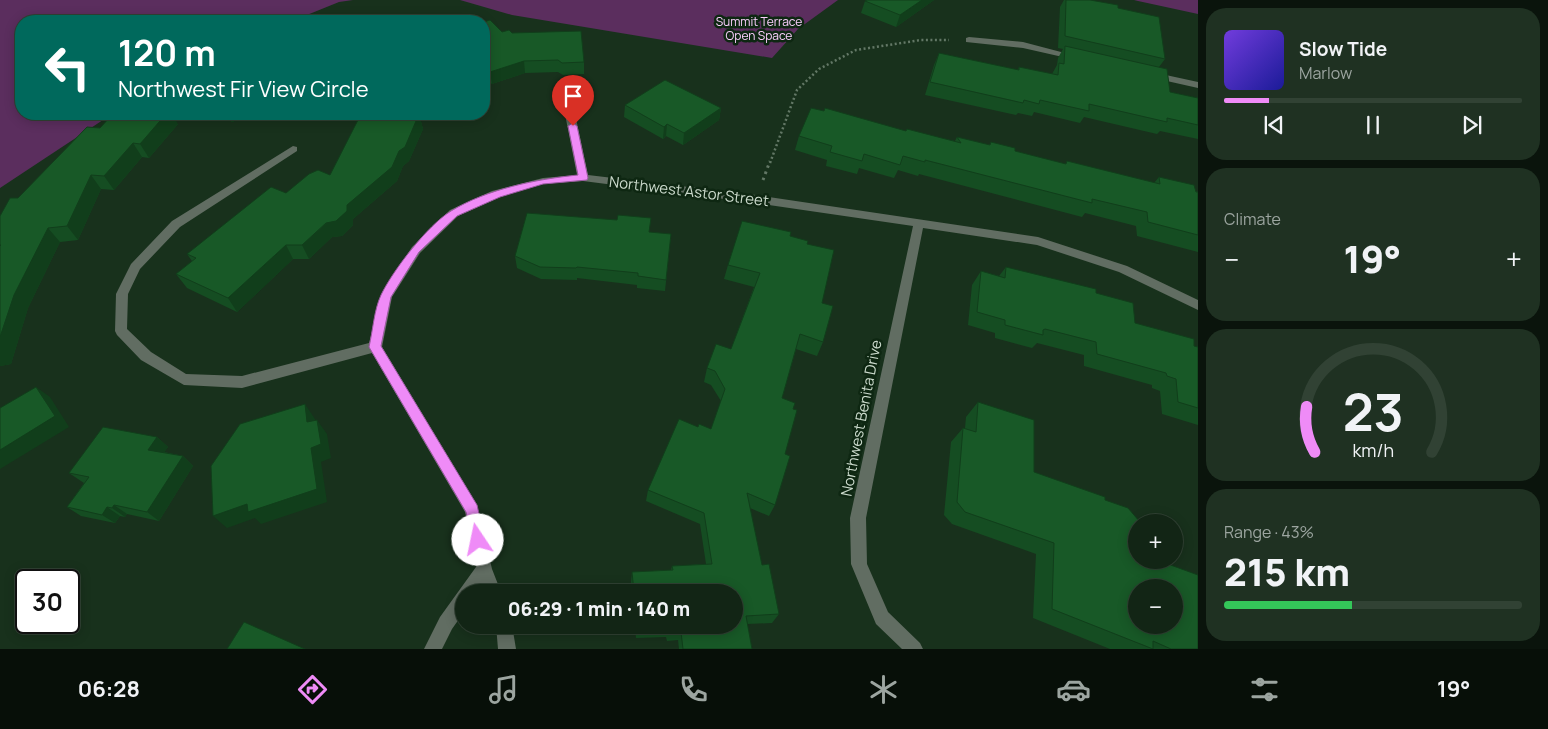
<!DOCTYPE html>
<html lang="en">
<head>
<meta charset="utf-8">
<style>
  body { margin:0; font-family:Manrope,sans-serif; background:#1f3122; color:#f1f3f6; height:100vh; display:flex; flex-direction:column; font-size:19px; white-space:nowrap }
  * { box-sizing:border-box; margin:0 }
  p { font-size:16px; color:#9ca5a0 }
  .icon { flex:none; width:28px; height:28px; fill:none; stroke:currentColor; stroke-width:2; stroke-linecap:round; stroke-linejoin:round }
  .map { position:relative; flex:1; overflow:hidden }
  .sheet { display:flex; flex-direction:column; gap:8px; padding:8px; background:#0a140c; width:350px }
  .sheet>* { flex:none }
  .guide { position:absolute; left:15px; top:15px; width:475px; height:105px; border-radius:20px; box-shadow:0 2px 12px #0003,0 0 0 1px #314234; background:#00695c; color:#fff; overflow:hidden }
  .buttons { position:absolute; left:1128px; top:514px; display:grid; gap:10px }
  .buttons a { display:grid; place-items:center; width:55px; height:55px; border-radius:50%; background:#122515; box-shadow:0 2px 12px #0003,0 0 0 1px #314234; font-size:25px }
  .speed { position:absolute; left:15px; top:569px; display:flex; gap:10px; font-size:25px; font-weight:700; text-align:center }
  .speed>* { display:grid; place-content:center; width:65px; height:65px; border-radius:50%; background:#122515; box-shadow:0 2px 12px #0003,0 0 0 1px #314234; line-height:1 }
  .speed .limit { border:2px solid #111; border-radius:8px; background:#fff; color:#111 }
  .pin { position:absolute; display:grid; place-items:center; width:42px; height:42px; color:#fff; margin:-51px -21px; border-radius:50% 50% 50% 0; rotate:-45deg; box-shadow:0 0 5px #0007 }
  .pin .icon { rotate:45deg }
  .me { position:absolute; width:55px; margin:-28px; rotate:349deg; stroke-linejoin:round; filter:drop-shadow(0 0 4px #0008) }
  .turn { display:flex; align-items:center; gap:18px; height:105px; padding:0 20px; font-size:22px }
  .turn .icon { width:65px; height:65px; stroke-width:2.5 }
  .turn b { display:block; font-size:35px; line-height:42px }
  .big { font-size:38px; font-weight:800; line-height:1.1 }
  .sheet .tile { flex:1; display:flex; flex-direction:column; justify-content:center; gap:8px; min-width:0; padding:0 18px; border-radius:20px; background:#1f3122 }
  .sheet .dial { align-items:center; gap:0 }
  .dial svg { height:130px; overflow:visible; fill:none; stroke:#314234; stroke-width:7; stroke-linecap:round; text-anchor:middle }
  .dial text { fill:#f1f3f6; stroke:none }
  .song { display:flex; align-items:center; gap:15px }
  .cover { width:60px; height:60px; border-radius:8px; background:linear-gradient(135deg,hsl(260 70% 55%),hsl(240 70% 35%)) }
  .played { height:5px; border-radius:2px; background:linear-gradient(90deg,#ef8bf7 15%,#314234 15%) }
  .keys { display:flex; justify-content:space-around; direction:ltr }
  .heat { display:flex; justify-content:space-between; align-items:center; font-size:28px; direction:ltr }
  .charge { height:8px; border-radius:4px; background:linear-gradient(90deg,#34c759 43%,#314234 0) }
  .trip { position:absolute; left:455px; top:584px; width:288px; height:50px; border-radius:25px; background:#122515; box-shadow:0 2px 12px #0003,0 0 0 1px #314234; font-weight:800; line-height:50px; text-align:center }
  .menu { display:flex; height:80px; justify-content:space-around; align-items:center; background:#070f08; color:#9ca5a0 }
  .menu .icon { width:35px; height:35px }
  .menu .active { color:#ef8bf7 }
  .menu b { font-size:22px; color:#f1f3f6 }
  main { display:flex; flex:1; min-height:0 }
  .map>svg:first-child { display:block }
  .green { fill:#5b2e5e }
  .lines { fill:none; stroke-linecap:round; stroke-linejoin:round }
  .path-far1 { stroke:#637866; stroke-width:2.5; stroke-dasharray:2 2.5; stroke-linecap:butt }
  .path { stroke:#637866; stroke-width:3; stroke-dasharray:2.5 4; stroke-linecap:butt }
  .minor { fill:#616d62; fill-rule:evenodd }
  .wall { fill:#154d22 }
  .shaded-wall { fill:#113e1b }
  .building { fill:#185927; stroke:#113e1b; fill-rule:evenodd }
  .route { fill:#ef8bf7; stroke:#9b5aa1 }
  .labels { text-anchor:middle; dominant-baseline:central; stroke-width:5; stroke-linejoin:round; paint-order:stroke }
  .far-park-label { font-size:12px; fill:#fccffe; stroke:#0e2712 }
  .street-label { font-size:15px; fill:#cbdacc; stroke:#0e2712 }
</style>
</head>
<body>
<main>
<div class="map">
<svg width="1198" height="649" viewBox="0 0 1198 649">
  <rect width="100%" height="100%" fill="#18311c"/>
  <g class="green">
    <polygon points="0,0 353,0 339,2 292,21 21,21 21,114 112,114 0,188"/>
    <polygon points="460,0 838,0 798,29 772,58 512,15"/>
    <polygon points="1134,0 1198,0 1198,14 1138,1"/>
  </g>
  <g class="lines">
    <polyline class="path-far1" points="770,163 797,90 819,69 856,50 921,40 949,40"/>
    <polyline class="path" points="763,180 770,161"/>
    <g class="minor">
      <polygon points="969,37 1023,42 1080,57 1076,60 1023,48 966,42 966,38"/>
      <polygon points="1152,72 1198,82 1198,88 1149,77 1148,75"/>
      <polygon points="569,106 574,109 588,175 756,195 1038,237 1127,266 1198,300 1198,310 1119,272 1037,245 923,228 866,518 867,564 888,612 920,643 923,649 902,649 876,624 851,564 850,518 913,226 756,203 583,181 543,184 500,197 458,216 420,253 392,297 382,347 477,505 492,569 501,592 485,592 482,585 477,592 464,592 464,612 452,629 442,649 424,649 440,617 476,567 465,512 372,353 242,388 184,385 141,360 117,335 115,331 116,294 131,264 172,221 293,146 297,147 297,151 180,227 140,269 128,294 127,329 151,352 186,374 242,376 369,343 382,293 412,247 450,210 492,191 543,178 577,175 564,109"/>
      <polygon points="496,625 512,625 516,649 498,649"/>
    </g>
  </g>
  <g class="wall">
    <polygon points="867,0 934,0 896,27 861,13 865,1"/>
    <polygon points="1064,0 1090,0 1118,8 1165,59 1159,67 1170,92 1198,98 1198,139 1160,131 1157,134 1084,117 1080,123 1034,112 1032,116 1018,113 1016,115 925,95 934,65 939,53 1018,70 1019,67 1052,74 1057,65 1058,58 1063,49 1058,48 1060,7"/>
    <polygon points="484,22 502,32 512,33 584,62 584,74 563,75 558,72 525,73 492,84 484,76"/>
    <polygon points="625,105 721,108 719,120 683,145 666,136 663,139 624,117"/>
    <polygon points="224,114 264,114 248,120 245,117 232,122"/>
    <polygon points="419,114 423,129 409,161 403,166 397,181 353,219 353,225 342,236 332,237 309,259 293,259 237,312 187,288 176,274 192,261 187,254 286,193 330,175"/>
    <polygon points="178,124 149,158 142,157 114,190 101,189 78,240 60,242 28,308 11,364 0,366 0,216 18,198 100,128"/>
    <polygon points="906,131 955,141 957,137 989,145 991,142 1015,151 1065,164 1067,161 1154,183 1159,177 1198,192 1198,252 1137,236 1136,226 1085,213 1082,217 919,174 918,176 898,170 894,178 859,168 857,174 826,166 827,160 795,150 799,136"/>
    <polygon points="650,232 671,234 665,291 637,288 637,285 577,278 577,280 541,279 517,268 515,256"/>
    <polygon points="790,236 807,244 822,303 823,342 817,356 796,349 782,398 793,409 775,505 769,516 750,508 762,565 779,614 772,623 747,624 752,649 679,649 678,640 667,641 666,637 636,638 635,625 734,625 734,592 632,592 631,582 632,572 671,570 672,566 706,564 700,524 646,501 648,490 698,427 711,429 721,401 711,385 704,382 707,368 731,349 754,287 724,279 728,265"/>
    <polygon points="1006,267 1096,293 1135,323 1198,347 1198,425 1162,414 1160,391 1152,388 1152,385 1084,366 1084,355 1037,343 1032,348 995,338 995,333 968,325 972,285 981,271 999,276"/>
    <polygon points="978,402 1034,472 1105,500 1136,522 1198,649 1110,649 1033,618 1036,554 952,524 944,515 951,442 963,428 965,428 966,417"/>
    <polygon points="157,437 168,447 164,452 183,456 193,466 159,521 127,514 125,517 120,516 115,523 81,516 67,507 84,483 69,473"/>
  </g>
  <g class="shaded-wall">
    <polygon points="922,0 934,0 896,27 900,15"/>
    <polygon points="524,61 525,73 492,84 490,72"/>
    <polygon points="721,108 719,120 683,145 684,133"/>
    <polygon points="166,114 172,114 178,124 149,158 140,144"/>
    <polygon points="228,114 243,114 245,117 232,122"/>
    <polygon points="245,114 264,114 248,120"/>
    <polygon points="419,114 423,129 409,161 403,166 397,181 353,219 353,225 342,236 332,237 309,259 302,245 347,205 399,151"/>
    <polygon points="667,124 666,136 663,139 664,127"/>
    <polygon points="133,143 142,157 114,190 104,176"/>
    <polygon points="91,175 101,189 78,240 67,226"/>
    <polygon points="48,228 60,242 28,308 11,364 0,366 0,337 14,295"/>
    <polygon points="286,245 293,259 237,312 228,298"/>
    <polygon points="36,387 50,397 69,427 0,469 0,450"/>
    <polygon points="305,404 315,419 317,437 307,422"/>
    <polygon points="317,420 327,434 331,458 321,462 327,502 261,524 255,518 227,528 213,516"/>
    <polygon points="157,437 168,447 159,460 148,450"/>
    <polygon points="183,456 193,466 159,521 147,512"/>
    <polygon points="114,505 127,514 125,517 112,508"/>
    <polygon points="107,507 120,516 115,523 102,515"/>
  </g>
  <g class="building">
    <polygon points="867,0 922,0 900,15 865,1"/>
    <polygon points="1066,0 1090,0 1118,5 1118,8 1159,17 1165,59 1065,36"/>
    <polygon points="490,20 502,32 509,30 512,33 581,31 584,62 562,63 558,60 524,61 490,72 484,65 484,22"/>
    <polygon points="1065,46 1167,69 1170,92 1198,98 1198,125 1167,118 1167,122 1089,104 1089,111 1040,100 1039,104 1024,100 1023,103 930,82 939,53 1019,70 1019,67 1058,75 1059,63 1064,64"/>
    <polygon points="665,80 721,108 684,133 667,124 664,127 625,105"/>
    <polygon points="811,108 824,111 825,108 906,131 907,129 961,143 957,137 990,145 991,142 1015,148 1015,151 1066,164 1067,161 1160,184 1159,177 1194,185 1196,192 1198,192 1198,235 1148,222 1147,212 1092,199 1092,203 925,160 925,162 903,156 900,165 864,154 862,161 830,152 832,146 799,136"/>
    <polygon points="121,114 166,114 140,144 133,143 104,176 91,175 67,226 48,228 14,295 0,337 0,246 1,245 0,245 0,216 10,198 18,198 87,127 100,128 110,117 117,117"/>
    <polygon points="361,114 419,114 405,147 399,151 392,167 347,205 347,211 336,221 326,223 302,245 286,245 228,298 176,274 196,258 187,254 271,187 286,193 309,174 318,170 330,175"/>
    <polygon points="527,213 617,220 618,215 651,218 649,232 671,234 666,280 638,276 638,273 577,267 576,268 540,267 515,256"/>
    <polygon points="742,221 791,232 790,236 808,241 807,244 834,250 822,303 833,306 823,342 800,334 782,398 795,403 793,409 797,410 785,454 790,456 775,505 747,493 762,565 769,564 779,614 746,616 752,649 683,649 681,632 669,633 669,629 637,630 637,625 734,625 734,592 634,592 632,572 673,570 672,566 712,564 704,513 648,490 679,419 698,427 699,424 711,429 725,389 715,371 707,368 716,344 731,349 760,273 728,265"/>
    <polygon points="1006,267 1096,289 1096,293 1133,303 1135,323 1194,339 1194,346 1198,347 1198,408 1178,402 1176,379 1167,376 1166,373 1097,354 1096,342 1045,329 1043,330 1043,335 1005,325 1005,320 977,312 981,271 1005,278"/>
    <polygon points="36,387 55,416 0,450 0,408"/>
    <path d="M978,402L1034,420V472L1105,497V500L1128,508L1140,522H1136V560H1157L1198,575V649H1171L1153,641V649L1052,609L1054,543L965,512L957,502L963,428L976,432ZM1136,588H1174V625H1136Z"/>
    <polygon points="305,404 307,422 317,420 321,444 311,448 317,489 248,512 247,504 213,516 211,466 240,424"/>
    <polygon points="103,427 157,437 148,450 183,456 147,512 114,505 112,508 107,507 102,515 67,507 89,477 69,473"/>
    <polygon points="244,622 305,649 227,649"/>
  </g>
  <path class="route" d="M573,123L577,126L588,178L587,180L543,184L500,197L457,216L419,252L391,297L381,346L477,505L485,540L483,544L478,547L473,544L466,512L369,347C373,330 374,310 381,295C393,270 428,225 451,211C487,189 537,179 578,175L568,126Z"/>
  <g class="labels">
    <g class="far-park-label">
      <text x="759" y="21">Summit Terrace<tspan x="759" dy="14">Open Space</tspan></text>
    </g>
    <g class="street-label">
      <text transform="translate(689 191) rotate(7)">Northwest Astor Street</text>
      <text transform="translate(861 418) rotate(-79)">Northwest Benita Drive</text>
    </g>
  </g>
</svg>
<div class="buttons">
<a>+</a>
<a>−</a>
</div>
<div class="speed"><div class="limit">30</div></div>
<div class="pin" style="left:573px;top:126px;background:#d93025"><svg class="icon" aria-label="arrive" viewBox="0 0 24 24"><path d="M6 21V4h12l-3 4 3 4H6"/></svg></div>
<svg class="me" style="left:478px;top:540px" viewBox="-20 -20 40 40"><circle r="19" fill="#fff"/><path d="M0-13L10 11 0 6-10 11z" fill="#ef8bf7"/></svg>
<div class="trip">06:29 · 1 min · 140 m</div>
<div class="guide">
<div class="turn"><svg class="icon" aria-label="left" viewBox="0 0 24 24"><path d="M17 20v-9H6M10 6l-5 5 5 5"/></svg><div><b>120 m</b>Northwest Fir View Circle</div></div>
</div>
</div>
<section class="sheet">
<div class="tile">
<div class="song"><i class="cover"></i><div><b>Slow Tide</b><p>Marlow</p></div></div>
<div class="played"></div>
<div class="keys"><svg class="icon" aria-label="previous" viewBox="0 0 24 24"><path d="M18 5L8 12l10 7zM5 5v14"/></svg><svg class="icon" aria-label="pause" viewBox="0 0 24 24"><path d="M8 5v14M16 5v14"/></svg><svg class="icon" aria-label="next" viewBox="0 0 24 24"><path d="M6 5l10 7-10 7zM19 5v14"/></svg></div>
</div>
<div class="tile"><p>Climate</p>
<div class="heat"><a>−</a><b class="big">19°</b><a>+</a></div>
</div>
<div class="tile dial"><svg viewBox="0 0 100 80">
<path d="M14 69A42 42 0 1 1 86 69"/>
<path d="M14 69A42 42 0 0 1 9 41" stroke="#ef8bf7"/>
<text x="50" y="56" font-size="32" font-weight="700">23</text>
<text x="50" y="72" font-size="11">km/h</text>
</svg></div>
<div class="tile"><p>Range · 43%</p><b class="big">215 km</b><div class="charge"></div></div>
</section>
</main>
<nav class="menu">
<b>06:28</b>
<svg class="icon active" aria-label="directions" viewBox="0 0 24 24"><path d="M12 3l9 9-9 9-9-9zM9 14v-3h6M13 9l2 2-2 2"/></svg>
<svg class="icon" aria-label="music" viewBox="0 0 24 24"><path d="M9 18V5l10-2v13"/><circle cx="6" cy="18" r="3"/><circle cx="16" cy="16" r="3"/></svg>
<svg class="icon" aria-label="phone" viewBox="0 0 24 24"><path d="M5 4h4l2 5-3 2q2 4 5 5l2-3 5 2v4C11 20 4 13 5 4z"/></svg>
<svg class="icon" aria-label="climate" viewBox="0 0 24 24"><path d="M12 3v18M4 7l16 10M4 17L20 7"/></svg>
<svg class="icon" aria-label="car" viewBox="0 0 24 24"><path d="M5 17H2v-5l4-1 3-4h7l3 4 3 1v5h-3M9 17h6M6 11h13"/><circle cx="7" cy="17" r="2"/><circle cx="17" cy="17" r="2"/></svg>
<svg class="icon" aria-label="filters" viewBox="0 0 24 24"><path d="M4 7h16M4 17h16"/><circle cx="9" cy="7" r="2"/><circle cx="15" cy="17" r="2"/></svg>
<b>19°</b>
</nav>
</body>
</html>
